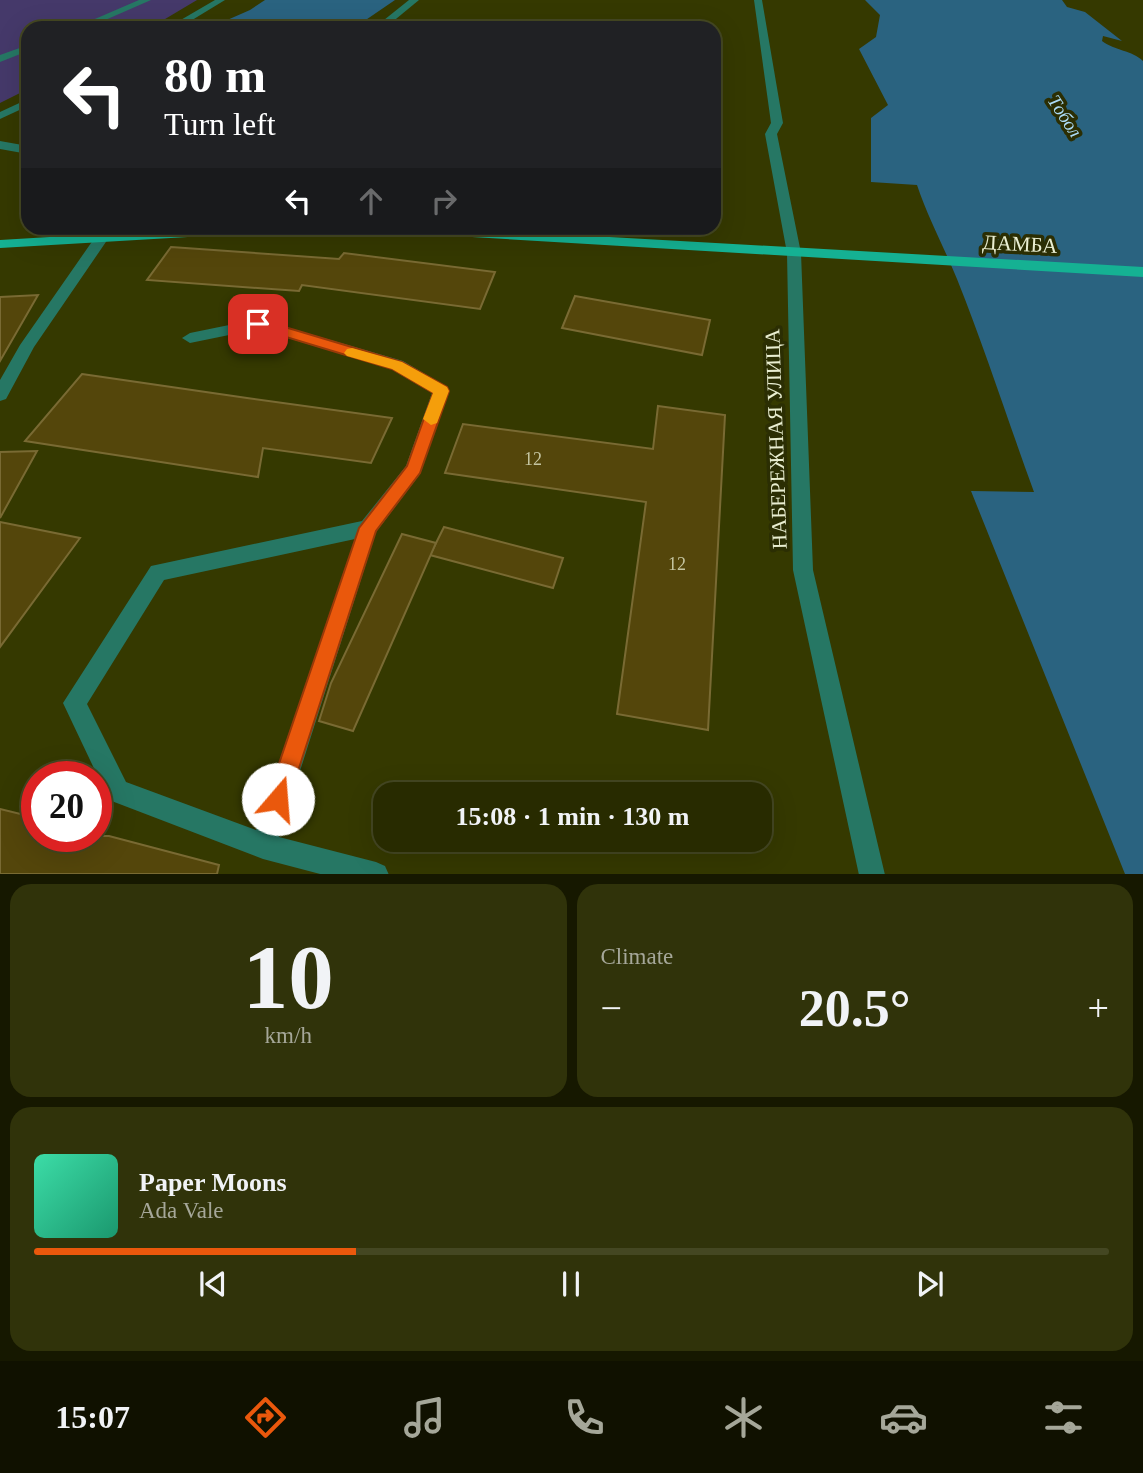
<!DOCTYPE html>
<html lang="en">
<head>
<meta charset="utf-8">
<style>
  body { margin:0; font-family:"Times New Roman",serif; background:#30330a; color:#f1f3f6; height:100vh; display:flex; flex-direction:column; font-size:26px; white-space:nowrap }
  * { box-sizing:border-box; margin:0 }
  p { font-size:23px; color:#a5a799 }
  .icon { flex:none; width:38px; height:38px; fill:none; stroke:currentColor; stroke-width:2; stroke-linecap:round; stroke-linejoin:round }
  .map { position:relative; height:874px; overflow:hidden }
  .panel { display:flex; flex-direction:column; gap:10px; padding:10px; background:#161800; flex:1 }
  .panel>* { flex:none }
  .top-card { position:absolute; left:21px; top:21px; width:700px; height:214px; border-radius:21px; box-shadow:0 7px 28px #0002,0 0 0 2px #444722; background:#202124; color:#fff; overflow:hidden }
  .speed { position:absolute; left:21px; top:761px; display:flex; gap:14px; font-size:35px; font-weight:700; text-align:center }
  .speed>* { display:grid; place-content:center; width:91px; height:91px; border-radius:50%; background:#282b00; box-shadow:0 7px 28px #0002,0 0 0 2px #444722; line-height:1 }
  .speed .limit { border:10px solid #d22; background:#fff; color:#111 }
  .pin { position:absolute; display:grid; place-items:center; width:60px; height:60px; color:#fff; margin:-30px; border-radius:14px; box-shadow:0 4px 10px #0006 }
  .me { position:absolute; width:77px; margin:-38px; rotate:18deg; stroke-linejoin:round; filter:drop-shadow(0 0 5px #0008) }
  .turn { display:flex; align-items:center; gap:24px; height:147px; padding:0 28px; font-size:32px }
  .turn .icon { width:91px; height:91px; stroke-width:2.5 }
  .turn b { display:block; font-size:49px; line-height:60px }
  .lanes { display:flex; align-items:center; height:66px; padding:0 28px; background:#0003; justify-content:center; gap:35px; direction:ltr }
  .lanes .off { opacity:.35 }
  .big { font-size:52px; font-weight:700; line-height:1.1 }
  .panel .card { flex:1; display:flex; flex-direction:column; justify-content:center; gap:10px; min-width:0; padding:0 24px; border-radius:21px; background:#30330a }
  .panel .dial { align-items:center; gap:0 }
  .dial b { font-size:91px; line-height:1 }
  .song { display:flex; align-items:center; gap:21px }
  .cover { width:84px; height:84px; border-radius:10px; background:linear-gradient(135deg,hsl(160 70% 55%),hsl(160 70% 35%)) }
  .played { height:7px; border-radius:4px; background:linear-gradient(90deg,#ea580c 30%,#444722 30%) }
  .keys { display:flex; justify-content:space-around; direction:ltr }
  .heat { display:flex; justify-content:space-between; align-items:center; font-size:38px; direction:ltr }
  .panel .tiles { flex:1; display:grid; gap:10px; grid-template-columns:1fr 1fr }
  .card:last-child { grid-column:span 2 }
  .trip { position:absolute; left:373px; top:782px; width:399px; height:70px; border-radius:21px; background:#282b00; box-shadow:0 7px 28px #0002,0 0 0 2px #444722; font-weight:700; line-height:70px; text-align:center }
  .tab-bar { display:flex; height:112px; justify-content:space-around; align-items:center; background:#101100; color:#a5a799 }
  .tab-bar .icon { width:49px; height:49px }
  .tab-bar .current { color:#ea580c }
  .tab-bar b { font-size:32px; color:#f1f3f6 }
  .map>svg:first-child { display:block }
  .green { fill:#45396a }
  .water { fill:#2a6380 }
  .building { fill:#54460b; stroke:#796a33; stroke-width:2 }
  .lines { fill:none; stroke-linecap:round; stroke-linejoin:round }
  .service { fill:#267764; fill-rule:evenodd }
  .minor { fill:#267764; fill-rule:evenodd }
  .tertiary { fill:#267764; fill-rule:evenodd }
  .primary { fill:#15b193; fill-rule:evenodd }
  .route { fill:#ea580c; stroke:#983908; stroke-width:2 }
  .slow { fill:#f59e0b }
  .labels { text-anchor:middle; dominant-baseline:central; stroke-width:7; stroke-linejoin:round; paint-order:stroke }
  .number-label { font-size:18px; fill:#c4c4a0 }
  .far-water-label { font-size:19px; font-style:italic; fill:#abdbf6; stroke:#2b2e03 }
  .street-label { font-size:21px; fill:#e9eed1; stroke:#2b2e03 }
</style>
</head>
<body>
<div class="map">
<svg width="1143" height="875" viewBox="0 0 1143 875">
  <rect width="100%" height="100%" fill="#353900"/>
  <polygon class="green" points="0,0 197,0 150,28 28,28 28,89 0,103"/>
  <g class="water">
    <polygon points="265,0 395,0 354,28 209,28 250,10"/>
    <path d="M865,0H1062L1067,7L1085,12L1122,41L1103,36L1102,41C1115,51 1132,50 1143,61V874H1125L971,491L1034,492C1008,421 985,349 957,279C944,247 928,218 917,185L871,182V118L888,105L859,49L876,37L880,15Z"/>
  </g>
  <g class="building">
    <polygon points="171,247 339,259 344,253 495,272 480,309 302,285 299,291 147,280"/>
    <polygon points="38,295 0,361 0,297"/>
    <polygon points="575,296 710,320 702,355 562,328"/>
    <polygon points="82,374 247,398 392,418 371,463 263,448 258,477 25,441"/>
    <polygon points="658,406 725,415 708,730 617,714 646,502 445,473 463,424 653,449"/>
    <polygon points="37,451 0,518 0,452"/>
    <polygon points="0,522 80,538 0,647"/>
    <polygon points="444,527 563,558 553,588 430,555"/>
    <polygon points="402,534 436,543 353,731 319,721 331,683"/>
    <polygon points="0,809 37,818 37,836 109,836 219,865 217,874 0,874"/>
  </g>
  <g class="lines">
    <g class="service">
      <polygon points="139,0 151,0 87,28 74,28"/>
      <polygon points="409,0 419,0 385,28 374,28"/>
      <polygon points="28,45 28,51 0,62 0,55"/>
      <polygon points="0,141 28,146 28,154 0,149"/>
      <polygon points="103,232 110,236 34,347 6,399 0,401 0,380 20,345 98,233"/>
      <path d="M258,319L403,361L447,387L449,391L420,474L376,532L279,837L376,862L385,866L389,875H324L263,859L109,800L63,703L151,566L362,521L406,466L432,393L391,369L258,329L190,343L182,338L190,333ZM355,539L256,830L126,782L87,704L164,580Z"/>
    </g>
    <polygon class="minor" points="754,0 762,0 783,123 777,134 801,253 813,570 885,875 859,875 793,570 787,253 765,134 771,123"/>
    <g class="tertiary">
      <polygon points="215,0 225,0 179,28 167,28"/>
      <polygon points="28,99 28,106 0,119 0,112"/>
    </g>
    <g class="primary">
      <polygon points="199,228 282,228 275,232 0,248 0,240"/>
      <polygon points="381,228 449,228 1143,267 1143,277 388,232"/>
    </g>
  </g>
  <polygon class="route" points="258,319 402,362 447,387 449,391 420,473 376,531 289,799 286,807 278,810 270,807 267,799 359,528 407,466 433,393 392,369 253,327 253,321"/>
  <polygon class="slow" points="352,348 402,362 447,387 449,391 437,423 431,425 423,419 433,393 392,369 347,356 344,353 347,349"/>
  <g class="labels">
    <g class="number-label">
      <text x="533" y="459">12</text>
      <text x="677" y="564">12</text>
    </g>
    <g class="far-water-label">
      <text transform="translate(1065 116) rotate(57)">Тобол</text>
    </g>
    <g class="street-label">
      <text transform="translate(1020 244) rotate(3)">ДАМБА</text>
      <text transform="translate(776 439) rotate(-92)">НАБЕРЕЖНАЯ УЛИЦА</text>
    </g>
  </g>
</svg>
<div class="speed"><div class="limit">20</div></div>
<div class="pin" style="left:258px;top:324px;background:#d93025"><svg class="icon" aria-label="arrive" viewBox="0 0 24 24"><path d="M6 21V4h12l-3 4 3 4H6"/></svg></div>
<svg class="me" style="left:278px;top:799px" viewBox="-20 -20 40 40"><circle r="19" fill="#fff"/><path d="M0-13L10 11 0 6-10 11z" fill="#ea580c"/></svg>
<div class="trip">15:08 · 1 min · 130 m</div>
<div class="top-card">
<div class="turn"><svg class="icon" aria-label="left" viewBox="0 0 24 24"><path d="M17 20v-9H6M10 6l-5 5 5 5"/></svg><div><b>80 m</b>Turn left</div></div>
<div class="lanes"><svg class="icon" aria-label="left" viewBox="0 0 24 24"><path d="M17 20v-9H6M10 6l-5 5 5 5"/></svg><svg class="icon off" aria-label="ahead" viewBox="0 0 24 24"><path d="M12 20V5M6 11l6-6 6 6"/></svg><svg class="icon off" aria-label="right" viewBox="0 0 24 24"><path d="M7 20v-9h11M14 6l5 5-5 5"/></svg></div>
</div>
</div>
<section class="panel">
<div class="tiles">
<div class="card dial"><b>10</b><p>km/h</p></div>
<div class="card"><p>Climate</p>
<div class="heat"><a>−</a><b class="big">20.5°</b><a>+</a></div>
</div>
<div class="card">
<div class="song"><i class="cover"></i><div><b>Paper Moons</b><p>Ada Vale</p></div></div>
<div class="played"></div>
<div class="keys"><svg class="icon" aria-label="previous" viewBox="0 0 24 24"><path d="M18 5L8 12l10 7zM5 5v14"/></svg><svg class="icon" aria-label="pause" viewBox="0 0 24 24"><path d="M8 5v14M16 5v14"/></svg><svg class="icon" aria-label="next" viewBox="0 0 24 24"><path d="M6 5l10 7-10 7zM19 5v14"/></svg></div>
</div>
</div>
</section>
<nav class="tab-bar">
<b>15:07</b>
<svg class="icon current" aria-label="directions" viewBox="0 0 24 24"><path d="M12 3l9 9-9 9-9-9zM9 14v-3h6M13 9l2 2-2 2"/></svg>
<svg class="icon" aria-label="music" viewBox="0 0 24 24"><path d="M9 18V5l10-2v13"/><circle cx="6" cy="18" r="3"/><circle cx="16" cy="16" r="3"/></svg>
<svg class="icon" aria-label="phone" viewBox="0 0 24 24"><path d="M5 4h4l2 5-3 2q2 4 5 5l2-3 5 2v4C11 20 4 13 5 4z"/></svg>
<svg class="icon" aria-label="climate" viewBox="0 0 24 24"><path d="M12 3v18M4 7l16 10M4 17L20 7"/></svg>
<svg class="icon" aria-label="car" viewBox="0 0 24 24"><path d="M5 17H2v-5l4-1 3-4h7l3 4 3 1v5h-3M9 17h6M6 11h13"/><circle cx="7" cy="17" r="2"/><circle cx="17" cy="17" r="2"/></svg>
<svg class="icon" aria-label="filters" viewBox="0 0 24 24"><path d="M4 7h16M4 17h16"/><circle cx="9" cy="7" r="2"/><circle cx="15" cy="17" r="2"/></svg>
</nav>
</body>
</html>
